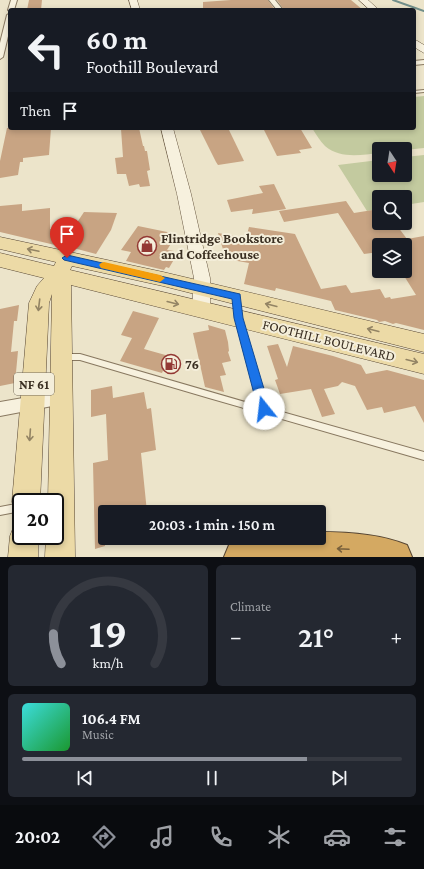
<!DOCTYPE html>
<html lang="en">
<head>
<meta charset="utf-8">
<style>
  body { margin:0; font-family:"Crimson Pro",serif; background:#242831; color:#f1f3f6; height:100vh; display:flex; flex-direction:column; font-size:15px; white-space:nowrap }
  * { box-sizing:border-box; margin:0 }
  p { font-size:13px; color:#9ea1a6 }
  .icon { flex:none; width:22px; height:22px; fill:none; stroke:currentColor; stroke-width:2; stroke-linecap:round; stroke-linejoin:round }
  .map { position:relative; height:557px; overflow:hidden }
  .sheet { display:flex; flex-direction:column; gap:8px; padding:8px; background:#0d0f14; flex:1 }
  .sheet>* { flex:none }
  .banner { position:absolute; left:8px; top:8px; width:408px; height:122px; border-radius:4px; box-shadow:0 2px 6px #0003; background:#171b24; color:#f1f3f6; overflow:hidden }
  .needle { width:26px; rotate:168deg }
  .fabs { position:absolute; left:372px; top:142px; display:grid; gap:8px }
  .fabs a { display:grid; place-items:center; width:40px; height:40px; border-radius:4px; background:#171b24; box-shadow:0 2px 6px #0003; font-size:20px }
  .speed { position:absolute; left:12px; top:493px; display:flex; gap:8px; font-size:20px; font-weight:700; text-align:center }
  .speed>* { display:grid; place-content:center; width:52px; height:52px; border-radius:50%; background:#171b24; box-shadow:0 2px 6px #0003; line-height:1 }
  .speed .limit { border:2px solid #111; border-radius:6px; background:#fff; color:#111 }
  .pin { position:absolute; display:grid; place-items:center; width:34px; height:34px; color:#fff; margin:-41px -17px; border-radius:50% 50% 50% 0; rotate:-45deg; box-shadow:0 0 4px #0007 }
  .pin .icon { rotate:45deg }
  .me { position:absolute; width:44px; margin:-22px; rotate:344deg; stroke-linejoin:round; filter:drop-shadow(0 0 3px #0008) }
  .turn { display:flex; align-items:center; gap:14px; height:84px; padding:0 12px; font-size:18px }
  .turn .icon { width:52px; height:52px; stroke-width:2.5 }
  .turn b { display:block; font-size:28px; line-height:34px }
  .then { display:flex; align-items:center; height:38px; padding:0 12px; background:#0003; gap:8px; font-size:15px }
  .big { font-size:30px; font-weight:600; line-height:1.1 }
  .sheet .card { flex:1; display:flex; flex-direction:column; justify-content:center; gap:6px; min-width:0; padding:0 14px; border-radius:6px; background:#242831 }
  .sheet .dial { align-items:center; gap:0 }
  .dial svg { height:104px; overflow:visible; fill:none; stroke:#363941; stroke-width:7; stroke-linecap:round; text-anchor:middle }
  .dial text { fill:#f1f3f6; stroke:none }
  .song { display:flex; align-items:center; gap:12px }
  .cover { width:48px; height:48px; border-radius:6px; background:linear-gradient(135deg,hsl(180 70% 55%),hsl(130 70% 35%)) }
  .played { height:4px; border-radius:2px; background:linear-gradient(90deg,#8c9099 75%,#363941 75%) }
  .keys { display:flex; justify-content:space-around; direction:ltr }
  .heat { display:flex; justify-content:space-between; align-items:center; font-size:22px; direction:ltr }
  .sheet .tiles { flex:1; display:grid; gap:8px; grid-template-columns:1fr 1fr }
  .card:last-child { grid-column:span 2 }
  .trip { position:absolute; left:98px; top:505px; width:228px; height:40px; border-radius:4px; background:#171b24; box-shadow:0 2px 6px #0003; font-weight:600; line-height:40px; text-align:center }
  .tab-bar { display:flex; height:64px; justify-content:space-around; align-items:center; background:#090b0e; color:#9ea1a6 }
  .tab-bar .icon { width:28px; height:28px }
  .tab-bar .current { color:#8c9099 }
  .tab-bar b { font-size:18px; color:#f1f3f6 }
  .map>svg:first-child { display:block }
  .green { fill:#c3ca9f }
  .lines { fill:none; stroke-linecap:round; stroke-linejoin:round }
  .stream { stroke:#718f8a; stroke-width:2 }
  .building { fill:#c8a483 }
  .lane-casing { stroke:#887860; stroke-width:2 }
  .street-casing { stroke:#887860; stroke-width:2 }
  .secondary-casing { stroke:#6a5943; stroke-width:1 }
  .primary-casing { stroke:#574633; stroke-width:1 }
  .highway-casing { stroke:#574633; stroke-width:2 }
  .lane { fill:#f7f1de; fill-rule:evenodd }
  .street { fill:#f7f1de; fill-rule:evenodd }
  .secondary { fill:#f7f1de; fill-rule:evenodd }
  .primary { fill:#ecdaa6; fill-rule:evenodd }
  .highway { fill:#d4a962; fill-rule:evenodd }
  .oneway { stroke:#938464 }
  .oneway2 { stroke:#78603c }
  .route { fill:#1a73e8; stroke:#114b97 }
  .slow { fill:#f59e0b }
  .labels { text-anchor:middle; dominant-baseline:central; stroke-width:4; stroke-linejoin:round; paint-order:stroke }
  .shield { fill:#f4eeda; stroke:#726859; stroke-width:1 }
  .shield-label { font-size:13px; font-weight:bold; fill:#3a2f22 }
  .poi-label { font-size:14px; font-weight:bold; fill:#3a2f22; stroke:#f4eeda; text-anchor:start }
  .street-label { font-size:14px; fill:#3a2f22; stroke:#f4eeda }
</style>
</head>
<body>
<div class="map">
<svg width="424" height="557" viewBox="0 0 424 557">
  <rect width="100%" height="100%" fill="#ece4ca"/>
  <g class="green">
    <path d="M424,96V148L405,150L379,149V153C361,155 340,159 325,146C320,141 316,134 312,128H414V97Z"/>
    <polygon points="424,155 424,202 405,205 405,197 379,197 379,209 367,211 338,165 379,160 379,175 405,175 405,157"/>
  </g>
  <g class="lines">
    <polyline class="stream" points="393,0 424,11"/>
  </g>
  <g class="building">
    <polygon points="29,0 42,0 41,10 27,10"/>
    <polygon points="231,0 268,0 275,10 203,10 203,2"/>
    <polygon points="277,0 351,0 363,10 284,10"/>
    <polygon points="7,128 51,128 49,155 23,158 23,162 20,162 18,175 0,178 0,161"/>
    <polygon points="139,128 143,146 144,146 145,151 147,151 150,170 147,171 150,186 140,187 139,184 129,186 126,174 117,174 115,158 123,157 121,129"/>
    <polygon points="215,128 227,128 229,130 244,161 218,165 216,162 200,130"/>
    <polygon points="263,128 300,128 312,148 299,150 301,153 277,156"/>
    <polygon points="274,184 286,209 252,214 253,209 231,212 227,200 263,193 259,186"/>
    <polygon points="346,201 354,213 379,209 379,223 395,223 407,239 424,236 424,330 396,323 393,324 385,321 379,322 377,320 335,310 331,301 276,288 275,291 244,284 249,263 226,259 218,233 246,238 249,227 295,234 321,289 346,285 351,293 380,289 385,298 390,297 391,299 416,295 401,271 405,271 405,245 375,245 379,252 364,254 338,213 284,222 279,211"/>
    <polygon points="22,204 22,211 50,208 50,229 55,229 55,245 0,232 0,206"/>
    <polygon points="84,212 117,213 111,230 96,254 62,245"/>
    <polygon points="138,226 172,233 167,241 172,242 167,250 174,251 172,255 176,256 169,268 166,267 164,270 126,261 131,252 121,250"/>
    <polygon points="19,305 17,321 14,321 11,352 18,351 15,383 0,386 0,309"/>
    <polygon points="133,311 159,318 144,349 169,356 162,373 120,361 132,338 121,335"/>
    <polygon points="208,325 225,330 228,342 229,351 228,352 231,361 222,363 226,375 220,376 224,392 205,387 193,333 209,330"/>
    <polygon points="278,344 287,367 293,346 333,356 361,365 366,374 387,370 424,380 424,423 415,406 384,413 382,407 367,410 355,386 342,382 338,386 324,389 335,414 322,417 311,389 280,394 275,380 278,379 267,346"/>
    <polygon points="112,386 113,398 144,392 147,409 151,408 156,450 141,453 147,512 105,512 105,546 95,549 93,463 108,460 106,414 91,417 91,390"/>
  </g>
  <g class="lines">
    <g class="lane-casing">
      <g id="lane">
        <polygon points="424,90 424,92 414,93 414,91"/>
        <polygon points="235,296 239,296 240,298 241,318 268,408 424,452 424,460 209,398 80,360 65,360 63,359 62,357 63,355 65,354 80,354 259,406 235,318 234,298"/>
        <polygon points="21,503 21,511 0,515 0,507"/>
      </g>
    </g>
    <g class="street-casing">
      <g id="street">
        <polygon points="11,0 17,0 14,10 10,10 10,11 8,10"/>
        <polygon points="269,0 275,0 283,10 277,10"/>
        <polygon points="10,13 10,28 3,57 0,59 0,43 7,15"/>
        <polygon points="424,60 424,64 414,65 414,61"/>
        <polygon points="63,391 68,393 70,398 68,403 0,416 0,402"/>
      </g>
    </g>
    <g class="secondary-casing">
      <g id="secondary">
        <polygon points="129,0 137,0 140,10 132,10"/>
        <polygon points="359,0 368,0 379,10 370,10"/>
        <polygon points="414,39 424,45 424,53 414,47"/>
        <polygon points="161,128 173,128 191,194 210,278 210,309 207,314 201,316 195,314 192,309 194,278 177,194"/>
      </g>
    </g>
    <g class="primary-casing">
      <g id="primary">
        <polygon points="0,237 163,272 424,334 424,352 163,286 72,266 70,270 424,354 424,374 71,285 75,557 45,557 46,536 55,536 55,502 48,502 52,294 49,303 40,502 21,502 21,514 16,512 12,502 29,303 37,286 44,278 0,267 0,253 54,266 56,262 0,249"/>
        <polygon points="21,523 21,536 38,536 38,557 8,557 10,536 14,526"/>
      </g>
    </g>
    <g class="highway-casing">
      <path id="highway" d="M319,532C348,532 380,534 407,545L412,557H224L229,545C257,534 289,538 319,538Z"/>
    </g>
    <use href="#lane" class="lane"/>
    <use href="#street" class="street"/>
    <use href="#secondary" class="secondary"/>
    <use href="#primary" class="primary"/>
    <use href="#highway" class="highway"/>
  </g>
  <defs><path id="oneway-shaft" d="M-6 0H5M1.5-3L5.5 0L1.5 3" fill="none" stroke-width="1.6" stroke-linecap="round" stroke-linejoin="round"/></defs>
  <g class="oneway">
    <use href="#oneway-shaft" transform="translate(33 250) rotate(-168)"/>
    <use href="#oneway-shaft" transform="translate(173 303) rotate(14)"/>
    <use href="#oneway-shaft" transform="translate(39 305) rotate(97)"/>
    <use href="#oneway-shaft" transform="translate(271 305) rotate(-166)"/>
    <use href="#oneway-shaft" transform="translate(373 330) rotate(-166)"/>
    <use href="#oneway-shaft" transform="translate(412 361) rotate(14)"/>
    <use href="#oneway-shaft" transform="translate(30 435) rotate(94)"/>
  </g>
  <use class="oneway2" href="#oneway-shaft" transform="translate(343 549) rotate(-177)"/>
  <polygon class="route" points="67,255 240,294 243,318 270,409 268,413 264,415 260,413 258,409 234,318 232,299 64,260 62,258"/>
  <polygon class="slow" points="104,262 160,275 165,278 160,282 101,268 99,265 101,263"/>
  <defs>
    <g id="shop-ring" transform="scale(1)"><circle r="9.5" fill="#f4eeda" stroke="#933833" stroke-width="1.5"/><path d="M-5-2.5h2.3a2.7 3.5 0 0 1 5.4 0H5L5.5 6h-11ZM-1.5-2.5h3a1.5 2.3 0 0 0-3 0Z" fill="#933833"/></g>
    <g id="fuel-ring" transform="scale(1)"><circle r="9.5" fill="#f4eeda" stroke="#933833" stroke-width="1.5"/><path d="M-5.5-6h7V0h2V4h1.3V-2.5L3-4.5l.8-.8L6-3V5H2.5V1h-1V6h-7ZM-4.2-4.7v3.2H.2V-4.7Z" fill="#933833"/></g>
  </defs>
  <g fill-rule="evenodd">
    <use href="#shop-ring" x="147" y="246"/>
    <use href="#fuel-ring" x="171" y="364"/>
  </g>
  <g class="labels">
    <rect class="shield" x="14" y="373" width="40" height="22" rx="3"/>
    <g class="shield-label">
      <text x="34" y="384">NF 61</text>
    </g>
    <g class="poi-label">
      <text x="161" y="238">Flintridge Bookstore<tspan x="161" dy="16">and Coffeehouse</tspan></text>
      <text x="185" y="364">76</text>
    </g>
    <g class="street-label">
      <text transform="translate(329 340) rotate(14)">FOOTHILL BOULEVARD</text>
    </g>
  </g>
</svg>
<div class="fabs">
<a><svg class="needle" viewBox="-14 -14 28 28"><path d="M0-13l5 13h-10z" fill="#e53935"/><path d="M0 13l5-13h-10z" fill="#9ea1a6"/></svg></a>
<a><svg class="icon" aria-label="search" viewBox="0 0 24 24"><circle cx="10" cy="10" r="6"/><path d="M15 15l6 6"/></svg></a>
<a><svg class="icon" aria-label="layers" viewBox="0 0 24 24"><path d="M12 4l9 5-9 5-9-5zM3 14l9 5 9-5"/></svg></a>
</div>
<div class="speed"><div class="limit">20</div></div>
<div class="pin" style="left:67px;top:258px;background:#d93025"><svg class="icon" aria-label="arrive" viewBox="0 0 24 24"><path d="M6 21V4h12l-3 4 3 4H6"/></svg></div>
<svg class="me" style="left:264px;top:409px" viewBox="-20 -20 40 40"><circle r="19" fill="#fff"/><path d="M0-13L10 11 0 6-10 11z" fill="#1a73e8"/></svg>
<div class="trip">20:03 · 1 min · 150 m</div>
<div class="banner">
<div class="turn"><svg class="icon" aria-label="left" viewBox="0 0 24 24"><path d="M17 20v-9H6M10 6l-5 5 5 5"/></svg><div><b>60 m</b>Foothill Boulevard</div></div>
<div class="then">Then<svg class="icon" aria-label="arrive" viewBox="0 0 24 24"><path d="M6 21V4h12l-3 4 3 4H6"/></svg></div>
</div>
</div>
<section class="sheet">
<div class="tiles">
<div class="card dial"><svg viewBox="0 0 100 80">
<path d="M14 69A42 42 0 1 1 86 69"/>
<path d="M14 69A42 42 0 0 1 8 46" stroke="#8c9099"/>
<text x="50" y="56" font-size="32" font-weight="700">19</text>
<text x="50" y="72" font-size="11">km/h</text>
</svg></div>
<div class="card"><p>Climate</p>
<div class="heat"><a>−</a><b class="big">21°</b><a>+</a></div>
</div>
<div class="card">
<div class="song"><i class="cover"></i><div><b>106.4 FM</b><p>Music</p></div></div>
<div class="played"></div>
<div class="keys"><svg class="icon" aria-label="previous" viewBox="0 0 24 24"><path d="M18 5L8 12l10 7zM5 5v14"/></svg><svg class="icon" aria-label="pause" viewBox="0 0 24 24"><path d="M8 5v14M16 5v14"/></svg><svg class="icon" aria-label="next" viewBox="0 0 24 24"><path d="M6 5l10 7-10 7zM19 5v14"/></svg></div>
</div>
</div>
</section>
<nav class="tab-bar">
<b>20:02</b>
<svg class="icon current" aria-label="directions" viewBox="0 0 24 24"><path d="M12 3l9 9-9 9-9-9zM9 14v-3h6M13 9l2 2-2 2"/></svg>
<svg class="icon" aria-label="music" viewBox="0 0 24 24"><path d="M9 18V5l10-2v13"/><circle cx="6" cy="18" r="3"/><circle cx="16" cy="16" r="3"/></svg>
<svg class="icon" aria-label="phone" viewBox="0 0 24 24"><path d="M5 4h4l2 5-3 2q2 4 5 5l2-3 5 2v4C11 20 4 13 5 4z"/></svg>
<svg class="icon" aria-label="climate" viewBox="0 0 24 24"><path d="M12 3v18M4 7l16 10M4 17L20 7"/></svg>
<svg class="icon" aria-label="car" viewBox="0 0 24 24"><path d="M5 17H2v-5l4-1 3-4h7l3 4 3 1v5h-3M9 17h6M6 11h13"/><circle cx="7" cy="17" r="2"/><circle cx="17" cy="17" r="2"/></svg>
<svg class="icon" aria-label="filters" viewBox="0 0 24 24"><path d="M4 7h16M4 17h16"/><circle cx="9" cy="7" r="2"/><circle cx="15" cy="17" r="2"/></svg>
</nav>
</body>
</html>
